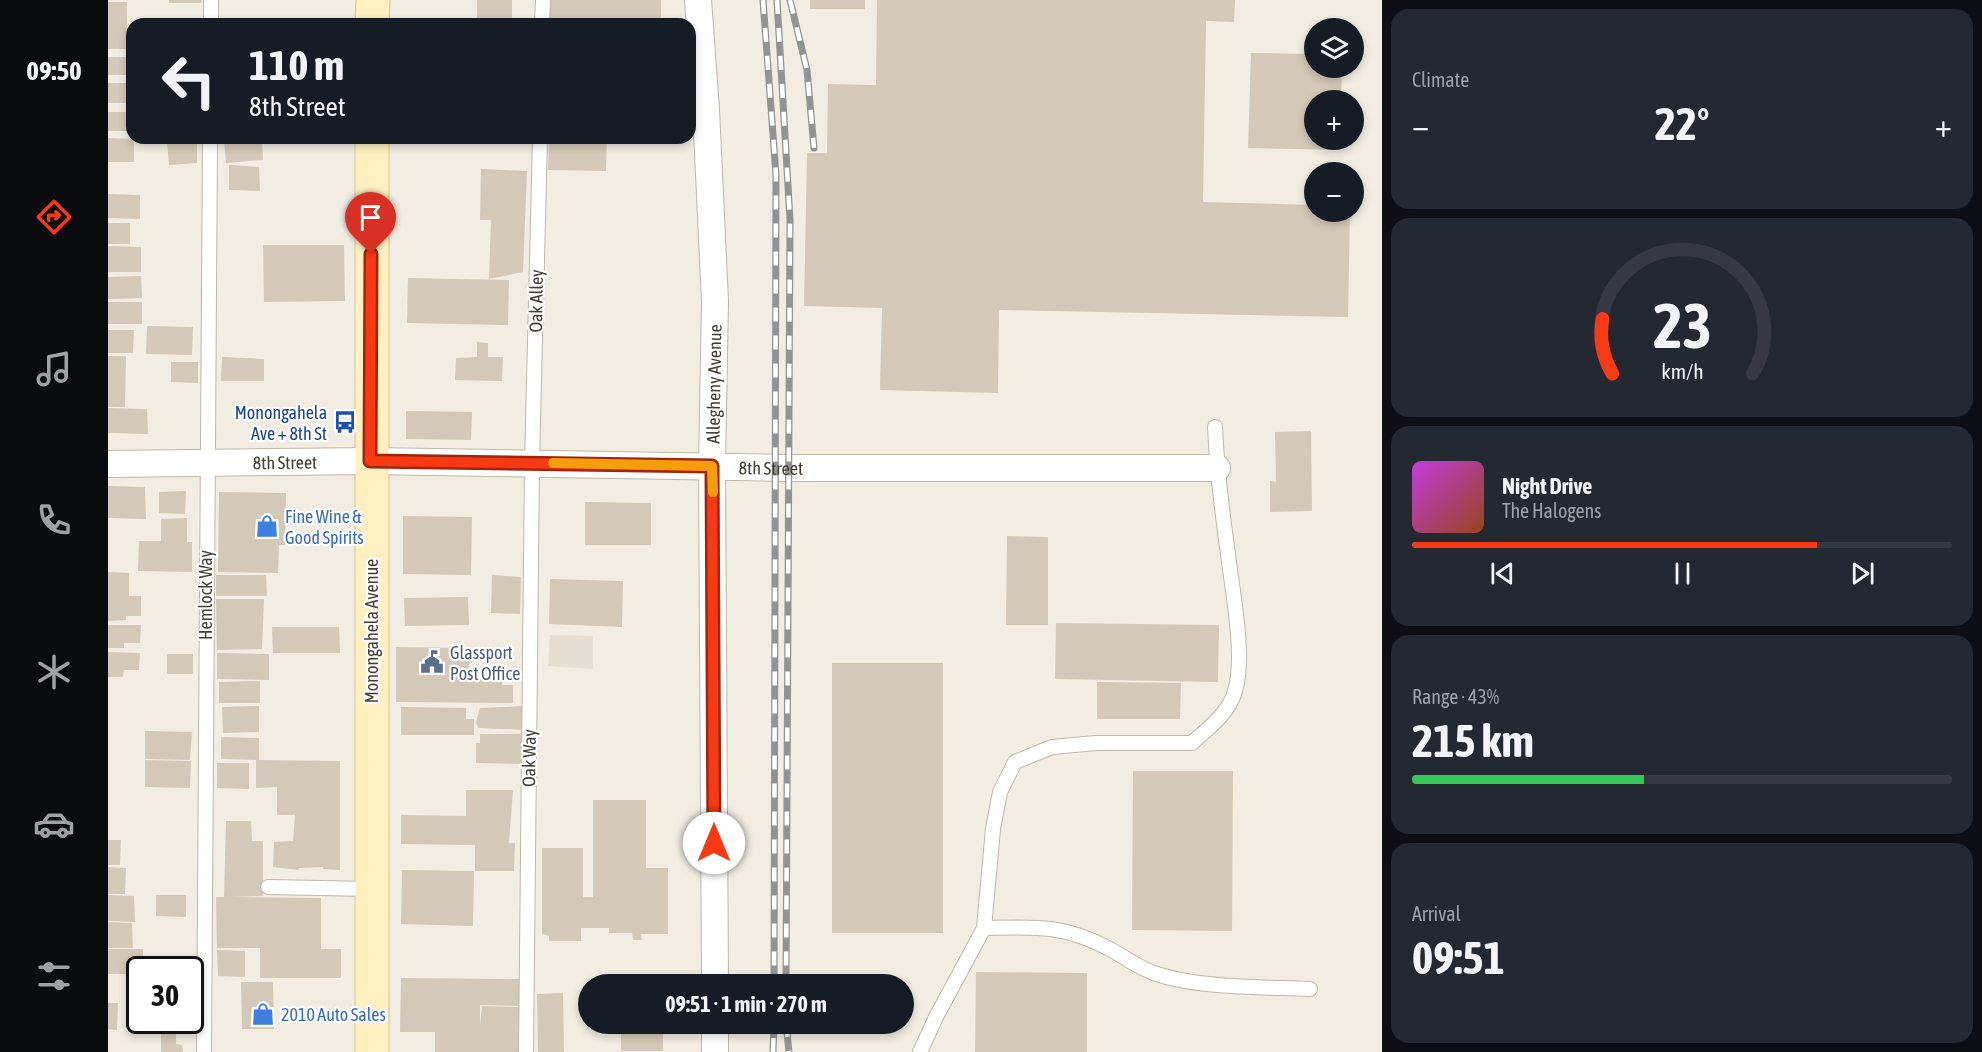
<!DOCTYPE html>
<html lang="en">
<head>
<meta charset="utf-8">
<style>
  body { margin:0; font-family:"Asap Condensed",sans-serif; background:#242831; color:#f1f3f6; height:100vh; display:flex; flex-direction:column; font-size:22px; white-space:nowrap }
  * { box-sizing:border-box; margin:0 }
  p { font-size:20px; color:#9ea1a6 }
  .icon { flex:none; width:33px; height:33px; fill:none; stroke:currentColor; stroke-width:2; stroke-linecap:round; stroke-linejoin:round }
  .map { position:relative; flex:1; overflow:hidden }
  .drawer { display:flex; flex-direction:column; gap:9px; padding:9px; background:#0d0f14; width:600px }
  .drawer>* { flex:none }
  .top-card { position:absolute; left:18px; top:18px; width:570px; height:126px; border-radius:18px; box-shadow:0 3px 9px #0003; background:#171b24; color:#f1f3f6; overflow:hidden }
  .fabs { position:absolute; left:1196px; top:18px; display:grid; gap:12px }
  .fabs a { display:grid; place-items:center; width:60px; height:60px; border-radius:50%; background:#171b24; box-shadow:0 3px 9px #0003; font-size:30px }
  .speed { position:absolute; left:18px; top:956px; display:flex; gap:12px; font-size:30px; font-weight:700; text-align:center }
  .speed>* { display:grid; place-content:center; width:78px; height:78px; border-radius:50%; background:#171b24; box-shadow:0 3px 9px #0003; line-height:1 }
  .speed .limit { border:3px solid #111; border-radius:9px; background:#fff; color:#111 }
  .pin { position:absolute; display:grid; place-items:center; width:51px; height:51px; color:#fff; margin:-62px -26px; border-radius:50% 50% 50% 0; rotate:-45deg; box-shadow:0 0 6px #0007 }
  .pin .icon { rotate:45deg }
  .me { position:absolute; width:66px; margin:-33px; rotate:0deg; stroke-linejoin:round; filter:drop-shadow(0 0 4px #0008) }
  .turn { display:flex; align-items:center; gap:21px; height:126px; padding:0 24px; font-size:27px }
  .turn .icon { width:78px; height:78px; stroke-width:2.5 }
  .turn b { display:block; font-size:42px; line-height:51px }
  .big { font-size:45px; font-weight:700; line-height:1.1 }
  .drawer .tile { flex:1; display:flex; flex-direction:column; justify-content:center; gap:9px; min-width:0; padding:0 21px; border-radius:18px; background:#242831 }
  .drawer .dial { align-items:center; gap:0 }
  .dial svg { height:156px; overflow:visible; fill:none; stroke:#363941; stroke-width:7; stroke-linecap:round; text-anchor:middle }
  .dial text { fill:#f1f3f6; stroke:none }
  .song { display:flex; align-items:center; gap:18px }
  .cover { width:72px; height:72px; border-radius:9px; background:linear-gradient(135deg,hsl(290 70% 55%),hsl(20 70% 35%)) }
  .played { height:6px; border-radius:3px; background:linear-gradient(90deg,#f73914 75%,#363941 75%) }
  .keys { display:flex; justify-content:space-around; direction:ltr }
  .heat { display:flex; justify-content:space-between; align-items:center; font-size:33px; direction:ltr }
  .charge { height:9px; border-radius:4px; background:linear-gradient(90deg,#34c759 43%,#363941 0) }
  .trip { position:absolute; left:470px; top:974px; width:336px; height:60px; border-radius:30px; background:#171b24; box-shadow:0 3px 9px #0003; font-weight:700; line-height:60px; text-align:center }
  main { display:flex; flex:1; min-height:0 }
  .tabs { display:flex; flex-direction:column; width:108px; justify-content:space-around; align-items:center; background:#090b0e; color:#9ea1a6 }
  .tabs .icon { width:42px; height:42px }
  .tabs .selected { color:#f73914 }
  .tabs b { font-size:27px; color:#f1f3f6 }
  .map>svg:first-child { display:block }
  .residential { fill:#e5dfd1 }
  .building { fill:#d3c9b9 }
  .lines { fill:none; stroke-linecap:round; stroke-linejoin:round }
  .lane-casing { stroke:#bfb8a9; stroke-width:16 }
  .street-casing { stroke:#bfb8a9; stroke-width:28 }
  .secondary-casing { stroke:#d1c193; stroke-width:35 }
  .lane { stroke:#fff; stroke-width:14 }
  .street { stroke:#fff; stroke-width:26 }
  .secondary { stroke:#fef0c0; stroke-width:33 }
  .rail-casing { stroke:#939393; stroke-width:7 }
  .rail { stroke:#fff; stroke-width:4.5; stroke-dasharray:14; stroke-linecap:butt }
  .route-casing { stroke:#a1250d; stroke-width:15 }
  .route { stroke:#f73914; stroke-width:10 }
  .slow { stroke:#f59e0b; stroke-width:10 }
  .labels { text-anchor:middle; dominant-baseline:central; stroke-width:4.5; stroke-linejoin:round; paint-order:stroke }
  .street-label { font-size:18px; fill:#433d33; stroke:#fff }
  .transit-label { font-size:18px; fill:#164399; stroke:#fff; text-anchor:end }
  .shop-label { font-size:18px; fill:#366cbe; stroke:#fff; text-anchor:start }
  .service-label { font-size:18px; fill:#4e5e75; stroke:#fff; text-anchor:start }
</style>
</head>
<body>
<main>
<nav class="tabs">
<b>09:50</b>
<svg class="icon selected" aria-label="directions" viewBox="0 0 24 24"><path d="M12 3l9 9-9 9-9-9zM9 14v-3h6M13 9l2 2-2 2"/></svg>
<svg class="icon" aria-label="music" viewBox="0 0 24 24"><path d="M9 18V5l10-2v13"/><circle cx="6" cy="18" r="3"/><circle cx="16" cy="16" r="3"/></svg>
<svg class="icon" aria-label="phone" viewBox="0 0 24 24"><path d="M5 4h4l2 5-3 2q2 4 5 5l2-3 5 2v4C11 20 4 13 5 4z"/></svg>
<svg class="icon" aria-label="climate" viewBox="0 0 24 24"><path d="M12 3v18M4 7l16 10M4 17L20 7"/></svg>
<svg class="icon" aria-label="car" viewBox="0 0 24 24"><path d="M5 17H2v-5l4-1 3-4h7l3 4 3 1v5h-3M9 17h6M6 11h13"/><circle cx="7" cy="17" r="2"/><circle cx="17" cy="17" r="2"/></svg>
<svg class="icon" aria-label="filters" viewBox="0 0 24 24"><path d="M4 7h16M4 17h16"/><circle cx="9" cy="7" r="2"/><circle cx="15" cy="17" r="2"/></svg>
</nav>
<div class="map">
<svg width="1274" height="1052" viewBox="0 0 1274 1052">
  <rect width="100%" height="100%" fill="#f1ede3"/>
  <polygon class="residential" points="442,635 485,636 485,669 440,666"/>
  <g class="building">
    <rect x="61" y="0" width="32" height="3"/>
    <rect x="369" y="0" width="35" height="24"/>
    <polygon points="435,0 553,0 553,22 435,18"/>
    <rect x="702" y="0" width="55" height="9"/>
    <polygon points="769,0 1127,0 1126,22 1098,21 1095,202 1206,205 1206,212 1242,212 1240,317 891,310 890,393 772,390 774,308 696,306 699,153 719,153 720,84 768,85"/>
    <polygon points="0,2 19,2 19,28 24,28 24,49 0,49"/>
    <polygon points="121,19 153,20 153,24 121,24"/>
    <polygon points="1143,53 1206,54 1206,68 1234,68 1233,100 1206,100 1206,140 1232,140 1232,150 1140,148"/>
    <rect x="0" y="57" width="24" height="18"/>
    <rect x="0" y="83" width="24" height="20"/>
    <rect x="0" y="112" width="24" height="19"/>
    <polygon points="0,138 26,139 26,162 0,162"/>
    <rect x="362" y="138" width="43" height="4"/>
    <polygon points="441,138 499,138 498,171 440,170"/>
    <polygon points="116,139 154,140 155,160 118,163"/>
    <polygon points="59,141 89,142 89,163 61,165"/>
    <polygon points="121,165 151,167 152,191 121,190"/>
    <polygon points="373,169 419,171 415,272 381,279 383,220 372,220"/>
    <polygon points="0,194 32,195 32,219 0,218"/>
    <rect x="0" y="223" width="22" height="21"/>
    <polygon points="155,245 236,245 237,301 156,302"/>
    <polygon points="0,246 33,247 33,272 0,272"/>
    <polygon points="33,276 34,298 0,299 0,277"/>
    <polygon points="300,278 401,280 400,325 299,323"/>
    <rect x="0" y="302" width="34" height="22"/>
    <polygon points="39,326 85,327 84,355 38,354"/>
    <polygon points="0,330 26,330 25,353 0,353"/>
    <polygon points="369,342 380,343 380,357 395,357 394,381 347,380 348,358 369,357"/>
    <polygon points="0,356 18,356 17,407 0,407"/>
    <polygon points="114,357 156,359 156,381 113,381"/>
    <polygon points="63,362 90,362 90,383 63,382"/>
    <polygon points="0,408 39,409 40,434 0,433"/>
    <polygon points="298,411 364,412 363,440 298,439"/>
    <polygon points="1203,431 1204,511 1162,512 1162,481 1168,482 1167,432"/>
    <polygon points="0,486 37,487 38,519 0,518"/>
    <polygon points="78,491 77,514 51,513 51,492"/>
    <polygon points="111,492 178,493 177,545 171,545 170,573 110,572"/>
    <polygon points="477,502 543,503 543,545 477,545"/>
    <polygon points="295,516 364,517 363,575 295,574"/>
    <polygon points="79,518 79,542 84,542 84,572 30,571 31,541 53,541 53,519"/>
    <polygon points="899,536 940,537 940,625 898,625"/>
    <polygon points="0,572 21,573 21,596 33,596 33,616 18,616 18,620 0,621"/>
    <polygon points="108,575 158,575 159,596 108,596"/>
    <polygon points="384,575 413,577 412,614 383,613"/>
    <polygon points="442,579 515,581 514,627 441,624"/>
    <polygon points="360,597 361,625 297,626 296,598"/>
    <polygon points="108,599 156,599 154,649 109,650"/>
    <polygon points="948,623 1111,625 1110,682 947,679"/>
    <polygon points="0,625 33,625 32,643 16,643 16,648 0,648"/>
    <polygon points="164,627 231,627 232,653 165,653"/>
    <polygon points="288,647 361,648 361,677 394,677 394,685 405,685 405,703 288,702"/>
    <polygon points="0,652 32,653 31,670 16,670 15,677 0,677"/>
    <polygon points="109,653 161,654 161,680 109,679"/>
    <rect x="59" y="654" width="26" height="20"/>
    <rect x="724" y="663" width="111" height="270"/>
    <polygon points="152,681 152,703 111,703 111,682"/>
    <polygon points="989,682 1073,683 1072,719 989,719"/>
    <polygon points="151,706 151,732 115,733 114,707"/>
    <polygon points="416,706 416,730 370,728 368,722 372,708"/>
    <polygon points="293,707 358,708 358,719 366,719 366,735 293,735"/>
    <polygon points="37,731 84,732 82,760 37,759"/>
    <polygon points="372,734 416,734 416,764 368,763 368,743 372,743"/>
    <polygon points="113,737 151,738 151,760 232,761 232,870 215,869 215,867 191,868 190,870 165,867 166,842 185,841 187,815 169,815 169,787 148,788 148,760 113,759"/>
    <polygon points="37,760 83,761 82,788 37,787"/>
    <polygon points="109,763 141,763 141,789 109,788"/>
    <polygon points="1025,771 1125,771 1124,931 1024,930"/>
    <polygon points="358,790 405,790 401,843 407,843 406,871 367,871 367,845 293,844 293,815 358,816"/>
    <polygon points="485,800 538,800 538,868 560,868 560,934 533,934 534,940 525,940 524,933 501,933 501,928 473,928 473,941 441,941 441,936 434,934 434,848 475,848 475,897 485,897"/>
    <polygon points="118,821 143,821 144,841 155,841 155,896 123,897 213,898 213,949 233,949 233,978 152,978 152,948 109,948 108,897 116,897"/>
    <polygon points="0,840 13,840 12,865 0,865"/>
    <polygon points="0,867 18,868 17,894 0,894"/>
    <polygon points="294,870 366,871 365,926 293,924"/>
    <polygon points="0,895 26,896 27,922 0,921"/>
    <polygon points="48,895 78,895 78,917 48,916"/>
    <polygon points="0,922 24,923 25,948 0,948"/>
    <polygon points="0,949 35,949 35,969 32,969 32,974 0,974"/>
    <polygon points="109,950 137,951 137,977 110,976"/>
    <polygon points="868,972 979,973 979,1052 867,1052"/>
    <polygon points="293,978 413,979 413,1006 372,1005 372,1026 374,1006 411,1007 410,1052 327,1052 327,1032 292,1032"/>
    <polygon points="133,982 165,982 166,1029 134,1029"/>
    <polygon points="455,993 456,1052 430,1052 429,994"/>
    <polygon points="0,1003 10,1003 9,1030 0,1029"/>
    <rect x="44" y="1020" width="40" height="4"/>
    <rect x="513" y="1023" width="42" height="28"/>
    <polygon points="53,1029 68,1029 68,1044 74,1045 75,1052 53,1052"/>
  </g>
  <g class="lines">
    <g class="lane-casing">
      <g id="lane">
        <polyline points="103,24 103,0"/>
        <polyline points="434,24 435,0"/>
        <polyline points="160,887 263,889"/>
        <path d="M876,928C926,927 954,924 1000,948C1017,957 1033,970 1052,975C1093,988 1158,987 1202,989"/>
        <polyline points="96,1052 102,138"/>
        <polyline points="418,1052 424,463 432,138"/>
        <path d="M812,1052L828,1017L876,928L885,829L892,792L907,762L944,747L988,743H1084C1098,730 1116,717 1124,699C1140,666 1124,591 1120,554C1114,512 1109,470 1107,427"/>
      </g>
    </g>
    <g class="street-casing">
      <g id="street">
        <polyline points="590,0 598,110 607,301 604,466 607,984"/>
        <path id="s1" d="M0,464L262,461L682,468H1109"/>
        <polyline points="607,1023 607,1052"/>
      </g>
    </g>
    <g class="secondary-casing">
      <g id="secondary">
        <polyline points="264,24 265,0"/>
        <polyline points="264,1052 264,138"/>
      </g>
    </g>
    <use href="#lane" class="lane"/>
    <use href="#street" class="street"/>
    <use href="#secondary" class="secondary"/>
    <g class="rail-casing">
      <g id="rail">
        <polyline points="655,0 668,175 666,984"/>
        <polyline points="669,0 682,220 678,984"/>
        <polyline points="682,0 699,70 706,148"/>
        <polyline points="678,1023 681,1052"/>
        <polyline points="665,1052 666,1023"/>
      </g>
    </g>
    <use href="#rail" class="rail"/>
  </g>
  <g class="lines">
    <g class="route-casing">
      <polyline id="route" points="263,254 262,461 604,466 606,843"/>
    </g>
    <use href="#route" class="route"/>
    <polyline class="slow" points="445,463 604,466 605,492"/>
  </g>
  <defs>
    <g id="bus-bare" transform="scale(1.8)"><path d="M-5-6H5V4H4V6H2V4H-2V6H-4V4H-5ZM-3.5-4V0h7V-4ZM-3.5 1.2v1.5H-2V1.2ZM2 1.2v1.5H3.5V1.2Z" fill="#1a4fb4" stroke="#fff" stroke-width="2.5" paint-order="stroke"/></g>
    <g id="shop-bare" transform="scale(1.8)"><path d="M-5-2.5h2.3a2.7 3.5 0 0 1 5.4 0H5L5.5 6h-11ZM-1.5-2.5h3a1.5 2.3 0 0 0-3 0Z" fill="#3f7fe0" stroke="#fff" stroke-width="2.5" paint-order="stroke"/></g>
    <g id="civic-bare" transform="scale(1.8)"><path d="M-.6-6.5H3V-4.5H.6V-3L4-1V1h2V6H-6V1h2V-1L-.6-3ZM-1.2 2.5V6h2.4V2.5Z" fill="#5c6f8a" stroke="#fff" stroke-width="2.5" paint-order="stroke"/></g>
  </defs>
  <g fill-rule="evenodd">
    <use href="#bus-bare" x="237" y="422"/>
    <use href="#shop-bare" x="159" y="526"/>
    <use href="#civic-bare" x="324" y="662"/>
    <use href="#shop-bare" x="155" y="1014"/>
  </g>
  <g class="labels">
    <g class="street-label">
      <text transform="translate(428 301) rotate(-89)">Oak Alley</text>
      <text transform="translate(606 384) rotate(-89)">Allegheny Avenue</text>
      <text stroke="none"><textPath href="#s1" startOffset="177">8th Street</textPath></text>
      <text stroke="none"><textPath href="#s1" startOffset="663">8th Street</textPath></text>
      <text transform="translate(97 595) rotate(-90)">Hemlock Way</text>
      <text transform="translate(263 631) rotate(-90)">Monongahela Avenue</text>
      <text transform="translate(421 758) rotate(-89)">Oak Way</text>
    </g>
    <g class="transit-label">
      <text x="219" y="412">Monongahela<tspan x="219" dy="21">Ave + 8th St</tspan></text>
    </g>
    <g class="shop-label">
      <text x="177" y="516">Fine Wine &amp;<tspan x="177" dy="21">Good Spirits</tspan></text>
      <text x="173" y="1014">2010 Auto Sales</text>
    </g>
    <g class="service-label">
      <text x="342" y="652">Glassport<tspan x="342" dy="21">Post Office</tspan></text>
    </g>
  </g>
</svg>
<div class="fabs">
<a><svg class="icon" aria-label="layers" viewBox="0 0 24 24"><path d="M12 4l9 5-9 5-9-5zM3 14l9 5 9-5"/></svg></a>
<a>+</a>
<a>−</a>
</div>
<div class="speed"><div class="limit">30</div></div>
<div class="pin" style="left:263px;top:254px;background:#d93025"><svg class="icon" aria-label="arrive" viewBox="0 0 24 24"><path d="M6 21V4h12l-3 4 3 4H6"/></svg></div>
<svg class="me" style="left:606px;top:843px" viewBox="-20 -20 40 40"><circle r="19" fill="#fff"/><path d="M0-13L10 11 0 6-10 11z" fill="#f73914"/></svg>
<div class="trip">09:51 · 1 min · 270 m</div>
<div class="top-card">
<div class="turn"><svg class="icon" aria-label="left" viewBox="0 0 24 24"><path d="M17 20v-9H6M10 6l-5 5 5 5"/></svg><div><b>110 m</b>8th Street</div></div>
</div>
</div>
<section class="drawer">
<div class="tile"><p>Climate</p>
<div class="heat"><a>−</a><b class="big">22°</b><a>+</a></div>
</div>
<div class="tile dial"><svg viewBox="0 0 100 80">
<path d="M14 69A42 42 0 1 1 86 69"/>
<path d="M14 69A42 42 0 0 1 9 41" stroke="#f73914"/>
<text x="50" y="56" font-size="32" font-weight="700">23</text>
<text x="50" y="72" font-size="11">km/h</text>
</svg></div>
<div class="tile">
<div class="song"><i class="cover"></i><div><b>Night Drive</b><p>The Halogens</p></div></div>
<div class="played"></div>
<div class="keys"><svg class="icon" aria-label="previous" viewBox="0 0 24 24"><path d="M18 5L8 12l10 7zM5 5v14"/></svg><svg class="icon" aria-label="pause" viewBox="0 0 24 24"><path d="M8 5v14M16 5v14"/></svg><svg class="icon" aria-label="next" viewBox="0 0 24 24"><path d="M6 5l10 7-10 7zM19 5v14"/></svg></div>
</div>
<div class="tile"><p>Range · 43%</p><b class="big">215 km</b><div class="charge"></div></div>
<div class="tile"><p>Arrival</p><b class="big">09:51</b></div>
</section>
</main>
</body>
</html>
